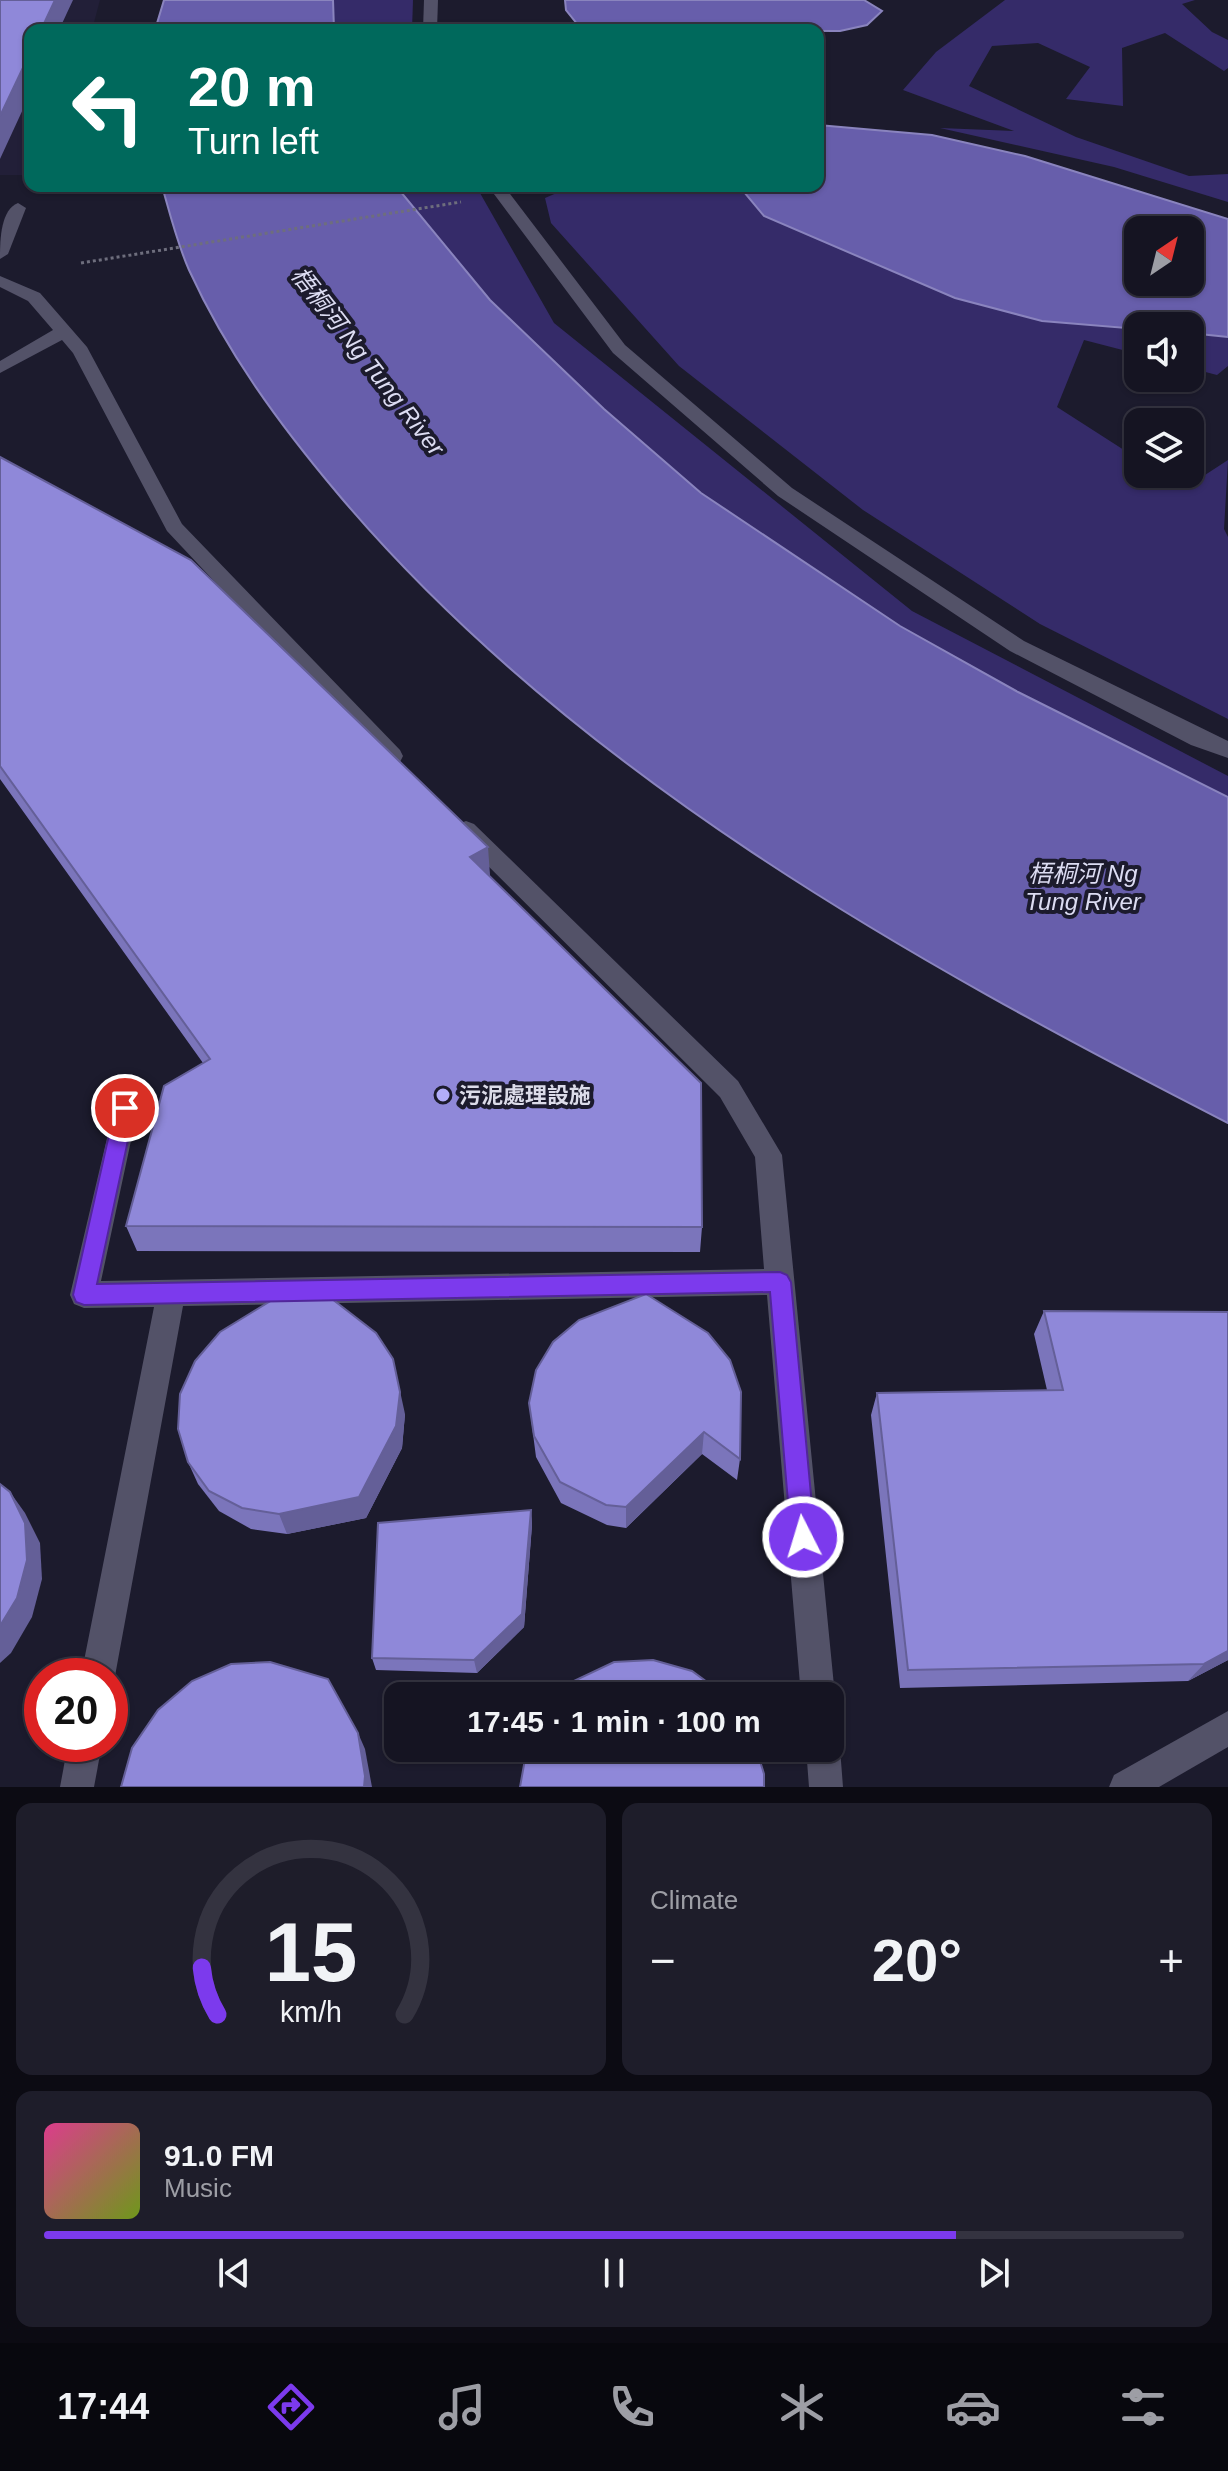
<!DOCTYPE html>
<html lang="en">
<head>
<meta charset="utf-8">
<style>
  body { margin:0; font-family:Helvetica,"Noto Sans SC",sans-serif; background:#1e1d2a; color:#f1f3f6; height:100vh; display:flex; flex-direction:column; font-size:30px; white-space:nowrap }
  * { box-sizing:border-box; margin:0 }
  p { font-size:26px; color:#9d9ea5 }
  .icon { flex:none; width:44px; height:44px; fill:none; stroke:currentColor; stroke-width:2; stroke-linecap:round; stroke-linejoin:round }
  .map { position:relative; height:1787px; overflow:hidden }
  .drawer { display:flex; flex-direction:column; gap:16px; padding:16px; background:#0c0b13; flex:1 }
  .drawer>* { flex:none }
  .guide { position:absolute; left:24px; top:24px; width:800px; height:168px; border-radius:16px; box-shadow:0 2px 6px #0004,0 0 0 2px #343340; background:#00695c; color:#fff; overflow:hidden }
  .needle { width:52px; rotate:35deg }
  .fabs { position:absolute; left:1124px; top:216px; display:grid; gap:16px }
  .fabs a { display:grid; place-items:center; width:80px; height:80px; border-radius:16px; background:#151422; box-shadow:0 2px 6px #0004,0 0 0 2px #343340; font-size:40px }
  .speed { position:absolute; left:24px; top:1658px; display:flex; gap:16px; font-size:40px; font-weight:700; text-align:center }
  .speed>* { display:grid; place-content:center; width:104px; height:104px; border-radius:50%; background:#151422; box-shadow:0 2px 6px #0004,0 0 0 2px #343340; line-height:1 }
  .speed .limit { border:12px solid #d22; background:#fff; color:#111 }
  .pin { position:absolute; display:grid; place-items:center; width:68px; height:68px; color:#fff; margin:-34px; border:4px solid #fff; border-radius:50%; box-shadow:0 2px 8px #0007 }
  .me { position:absolute; width:88px; margin:-44px; rotate:355deg; stroke-linejoin:round; filter:drop-shadow(0 0 6px #0008) }
  .turn { display:flex; align-items:center; gap:28px; height:168px; padding:0 32px; font-size:36px }
  .turn .icon { width:104px; height:104px; stroke-width:2.5 }
  .turn b { display:block; font-size:56px; line-height:68px }
  .big { font-size:60px; font-weight:800; line-height:1.1 }
  .drawer .widget { flex:1; display:flex; flex-direction:column; justify-content:center; gap:12px; min-width:0; padding:0 28px; border-radius:16px; background:#1e1d2a }
  .drawer .dial { align-items:center; gap:0 }
  .dial svg { height:208px; overflow:visible; fill:none; stroke:#343340; stroke-width:7; stroke-linecap:round; text-anchor:middle }
  .dial text { fill:#f1f3f6; stroke:none }
  .song { display:flex; align-items:center; gap:24px }
  .cover { width:96px; height:96px; border-radius:12px; background:linear-gradient(135deg,hsl(330 70% 55%),hsl(80 70% 35%)) }
  .played { height:8px; border-radius:4px; background:linear-gradient(90deg,#7c3aed 80%,#343340 80%) }
  .keys { display:flex; justify-content:space-around; direction:ltr }
  .heat { display:flex; justify-content:space-between; align-items:center; font-size:44px; direction:ltr }
  .drawer .tiles { flex:1; display:grid; gap:16px; grid-template-columns:1fr 1fr }
  .widget:last-child { grid-column:span 2 }
  .trip { position:absolute; left:384px; top:1682px; width:460px; height:80px; border-radius:16px; background:#151422; box-shadow:0 2px 6px #0004,0 0 0 2px #343340; font-weight:800; line-height:80px; text-align:center }
  .tab-bar { display:flex; height:128px; justify-content:space-around; align-items:center; background:#08080e; color:#9d9ea5 }
  .tab-bar .icon { width:56px; height:56px }
  .tab-bar .active { color:#7c3aed }
  .tab-bar b { font-size:36px; color:#f1f3f6 }
  .map>svg:first-child { display:block }
  .built { fill:#221f38 }
  .green { fill:#352b69 }
  .water { fill:#675eab; stroke:#8a84be; stroke-width:2; fill-rule:evenodd }
  .lines { fill:none; stroke-linecap:round; stroke-linejoin:round }
  .path { stroke:#6e6e7d; stroke-width:3; stroke-dasharray:3 3; stroke-linecap:butt }
  .minor { fill:#535268; fill-rule:evenodd }
  .wall { fill:#7b75bb }
  .shaded-wall { fill:#645f98 }
  .building { fill:#8f88d9; stroke:#645f98; stroke-width:2 }
  .route { fill:#7c3aed; stroke:#51269a; stroke-width:2 }
  .poi-dot { fill:#b2adf9; stroke:#1c1b2d; stroke-width:3 }
  .labels { text-anchor:middle; dominant-baseline:central; stroke-width:8; stroke-linejoin:round; paint-order:stroke }
  .poi-label { font-size:22px; font-weight:bold; fill:#dcdce9; stroke:#1c1b2d; text-anchor:start }
  .water-label { font-size:24px; font-style:italic; fill:#dcdcf2; stroke:#1c1b2d }
</style>
</head>
<body>
<div class="map">
<svg width="1228" height="1787" viewBox="0 0 1228 1787">
  <rect width="100%" height="100%" fill="#1c1b2d"/>
  <polygon class="built" points="0,0 100,0 92,30 30,30 30,175 0,175"/>
  <g class="green">
    <polygon points="333,0 413,0 412,30 334,30"/>
    <polygon points="1005,0 1195,0 1182,4 1212,32 1228,40 1228,68 1224,71 1165,33 1122,48 1123,106 1066,99 1090,67 1038,43 992,46 969,86 1076,137 1189,176 1228,174 1228,202 1114,167 940,128 1014,131 903,90 936,52"/>
    <polygon points="396,186 476,186 554,323 912,611 1228,776 1228,797 1018,692 900,626 701,493 604,409 490,300"/>
    <polygon points="573,186 745,193 764,216 1058,322 1138,329 1138,354 1084,340 1057,407 1138,459 1138,474 1163,474 1185,488 1228,460 1224,529 1228,537 1228,719 1040,624 863,510 679,366 551,223 545,198"/>
    <polygon points="1190,334 1228,337 1228,366 1217,375 1190,368"/>
  </g>
  <g class="water">
    <polygon points="164,0 333,0 334,30 155,30"/>
    <polygon points="565,0 864,0 882,11 867,25 840,31 582,30 566,10"/>
    <path d="M818,125L932,135L1025,156L1228,219V337L1190,333V326H1138V329L1042,321L955,298L764,216L739,186H818ZM1138,230H1190V282H1138Z"/>
    <path d="M162,186H396L490,300L604,409L701,493L900,626L1018,692L1228,797V1123C909,960 572,772 338,494C279,424 227,353 189,270C177,243 170,214 162,186Z"/>
  </g>
  <g class="lines">
    <polyline class="path" points="81,263 461,202"/>
    <g class="minor">
      <polygon points="424,0 438,0 437,30 423,30"/>
      <polygon points="488,186 504,186 625,345 792,488 1024,641 1228,741 1228,758 1191,745 1010,651 778,496 613,353"/>
      <path d="M18,203L26,208L8,254L0,259C0,242 0,210 18,203Z"/>
      <polygon points="0,276 40,293 87,347 182,524 400,750 403,756 400,762 384,762 167,531 73,353 62,340 0,373 0,361 53,330 28,301 0,287"/>
      <polygon points="466,821 474,824 738,1081 782,1155 835,1696 830,1707 830,1696 801,1696 767,1295 183,1306 115,1676 110,1687 110,1676 81,1676 154,1307 84,1308 74,1304 70,1295 116,1100 125,1097 134,1100 138,1108 101,1281 764,1269 755,1157 720,1097 458,836 454,830 458,824"/>
      <polygon points="1228,1711 1228,1747 1159,1787 1109,1787 1114,1775"/>
      <polygon points="830,1734 835,1736 840,1748 843,1787 809,1787 806,1748 830,1748"/>
      <polygon points="68,1744 102,1744 94,1787 60,1787"/>
    </g>
  </g>
  <g class="wall">
    <polygon points="0,457 490,875 489,876 702,1227 700,1252 137,1251 126,1226 203,1063 0,779"/>
    <polygon points="1044,1311 1228,1660 1188,1681 900,1688 871,1415 877,1393 1047,1390 1034,1334"/>
    <polygon points="579,1320 740,1459 737,1480 702,1454 626,1528 607,1525 561,1503 536,1457 529,1403"/>
    <polygon points="405,1414 402,1448 366,1518 287,1534 251,1529 219,1511 198,1484 188,1462"/>
    <polygon points="531,1510 532,1525 524,1627 477,1673 376,1670 372,1658"/>
  </g>
  <g class="shaded-wall">
    <polygon points="55,0 73,0 59,30 41,30"/>
    <polygon points="30,53 30,94 0,159 0,116"/>
    <polygon points="488,847 490,875 472,885 470,857"/>
    <polygon points="393,1359 405,1414 402,1448 366,1518 287,1534 279,1514"/>
    <polygon points="704,1432 702,1454 626,1528 626,1507"/>
    <polygon points="10,1492 25,1513 40,1543 42,1579 32,1617 11,1653 0,1663 0,1626"/>
    <polygon points="531,1510 532,1525 524,1627 477,1673 474,1660"/>
    <polygon points="1228,1651 1228,1660 1188,1681 1204,1664"/>
    <polygon points="358,1733 365,1749 372,1787 364,1787"/>
  </g>
  <g class="building">
    <polygon points="0,0 55,0 41,30 30,30 30,53 0,116"/>
    <polygon points="0,457 191,560 488,847 470,857 701,1083 702,1227 126,1226 164,1086 210,1059 0,766"/>
    <polygon points="310,1282 376,1333 393,1359 400,1392 396,1426 359,1497 279,1514 242,1508 209,1491 188,1462 178,1429 180,1394 195,1361 220,1332 300,1283"/>
    <polygon points="646,1294 708,1333 730,1360 741,1392 740,1459 704,1432 626,1507 606,1505 560,1482 534,1436 529,1403 536,1370 553,1342 579,1320"/>
    <polygon points="1044,1311 1228,1312 1228,1651 1204,1664 908,1670 877,1393 1063,1390"/>
    <polygon points="0,1484 10,1492 25,1523 27,1560 17,1598 0,1626"/>
    <polygon points="531,1510 522,1614 474,1660 372,1658 378,1523"/>
    <polygon points="653,1660 692,1671 726,1696 554,1696 559,1688 614,1662"/>
    <polygon points="270,1662 328,1679 358,1733 365,1776 364,1787 121,1787 132,1748 158,1710 192,1681 231,1664"/>
    <polygon points="527,1748 756,1748 764,1774 764,1787 520,1787"/>
  </g>
  <polygon class="route" points="125,1099 133,1102 135,1108 97,1284 780,1272 787,1275 791,1282 815,1537 812,1545 803,1549 795,1545 791,1537 770,1292 84,1305 76,1302 73,1295 115,1108 118,1102"/>
  <circle class="poi-dot" cx="443" cy="1095" r="8"/>
  <g class="labels">
    <g class="poi-label">
      <text x="459" y="1095">污泥處理設施</text>
    </g>
    <g class="water-label">
      <text transform="translate(368 361) rotate(52)">梧桐河 Ng Tung River</text>
      <text x="1083" y="873">梧桐河 Ng<tspan x="1083" dy="28">Tung River</tspan></text>
    </g>
  </g>
</svg>
<div class="fabs">
<a><svg class="needle" viewBox="-14 -14 28 28"><path d="M0-13l5 13h-10z" fill="#e53935"/><path d="M0 13l5-13h-10z" fill="#9d9ea5"/></svg></a>
<a><svg class="icon" aria-label="sound" viewBox="0 0 24 24"><path d="M4 9h4l5-4v14l-5-4H4zM17 9q2 3 0 6"/></svg></a>
<a><svg class="icon" aria-label="layers" viewBox="0 0 24 24"><path d="M12 4l9 5-9 5-9-5zM3 14l9 5 9-5"/></svg></a>
</div>
<div class="speed"><div class="limit">20</div></div>
<div class="pin" style="left:125px;top:1108px;background:#d93025"><svg class="icon" aria-label="arrive" viewBox="0 0 24 24"><path d="M6 21V4h12l-3 4 3 4H6"/></svg></div>
<svg class="me" style="left:803px;top:1537px" viewBox="-20 -20 40 40"><circle r="17" fill="#7c3aed" stroke="#fff" stroke-width="3"/><path d="M0-11L8 9 0 5-8 9z" fill="#fff"/></svg>
<div class="trip">17:45 · 1 min · 100 m</div>
<div class="guide">
<div class="turn"><svg class="icon" aria-label="left" viewBox="0 0 24 24"><path d="M17 20v-9H6M10 6l-5 5 5 5"/></svg><div><b>20 m</b>Turn left</div></div>
</div>
</div>
<section class="drawer">
<div class="tiles">
<div class="widget dial"><svg viewBox="0 0 100 80">
<path d="M14 69A42 42 0 1 1 86 69"/>
<path d="M14 69A42 42 0 0 1 8 51" stroke="#7c3aed"/>
<text x="50" y="56" font-size="32" font-weight="700">15</text>
<text x="50" y="72" font-size="11">km/h</text>
</svg></div>
<div class="widget"><p>Climate</p>
<div class="heat"><a>−</a><b class="big">20°</b><a>+</a></div>
</div>
<div class="widget">
<div class="song"><i class="cover"></i><div><b>91.0 FM</b><p>Music</p></div></div>
<div class="played"></div>
<div class="keys"><svg class="icon" aria-label="previous" viewBox="0 0 24 24"><path d="M18 5L8 12l10 7zM5 5v14"/></svg><svg class="icon" aria-label="pause" viewBox="0 0 24 24"><path d="M8 5v14M16 5v14"/></svg><svg class="icon" aria-label="next" viewBox="0 0 24 24"><path d="M6 5l10 7-10 7zM19 5v14"/></svg></div>
</div>
</div>
</section>
<nav class="tab-bar">
<b>17:44</b>
<svg class="icon active" aria-label="directions" viewBox="0 0 24 24"><path d="M12 3l9 9-9 9-9-9zM9 14v-3h6M13 9l2 2-2 2"/></svg>
<svg class="icon" aria-label="music" viewBox="0 0 24 24"><path d="M9 18V5l10-2v13"/><circle cx="6" cy="18" r="3"/><circle cx="16" cy="16" r="3"/></svg>
<svg class="icon" aria-label="phone" viewBox="0 0 24 24"><path d="M5 4h4l2 5-3 2q2 4 5 5l2-3 5 2v4C11 20 4 13 5 4z"/></svg>
<svg class="icon" aria-label="climate" viewBox="0 0 24 24"><path d="M12 3v18M4 7l16 10M4 17L20 7"/></svg>
<svg class="icon" aria-label="car" viewBox="0 0 24 24"><path d="M5 17H2v-5l4-1 3-4h7l3 4 3 1v5h-3M9 17h6M6 11h13"/><circle cx="7" cy="17" r="2"/><circle cx="17" cy="17" r="2"/></svg>
<svg class="icon" aria-label="filters" viewBox="0 0 24 24"><path d="M4 7h16M4 17h16"/><circle cx="9" cy="7" r="2"/><circle cx="15" cy="17" r="2"/></svg>
</nav>
</body>
</html>
